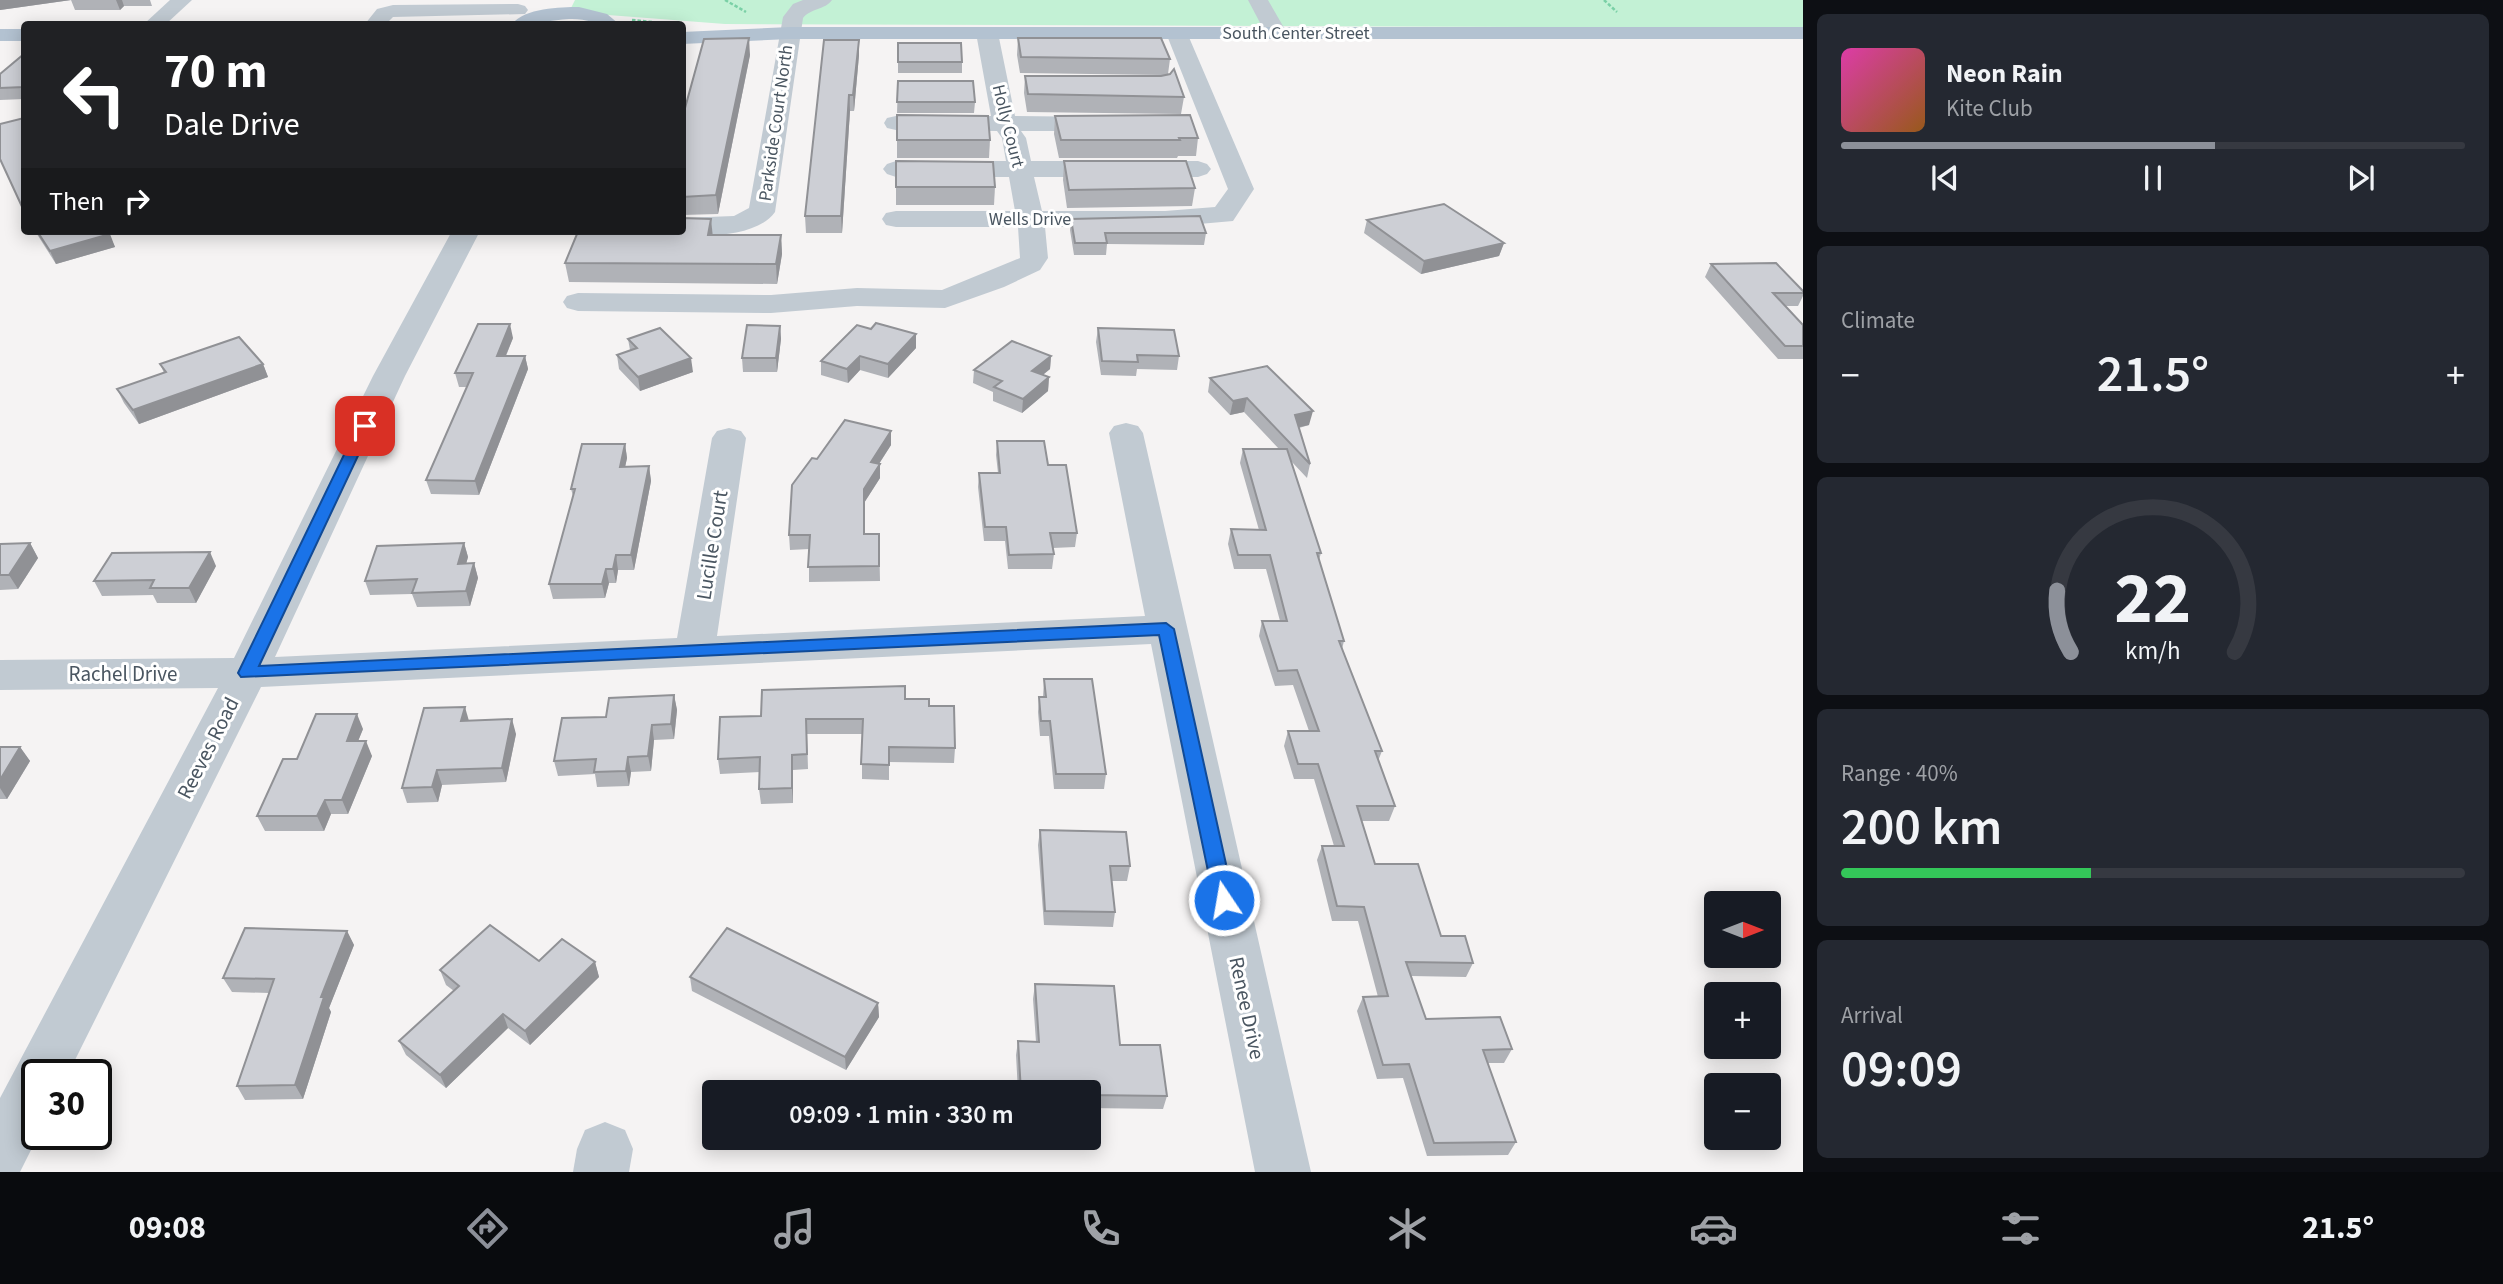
<!DOCTYPE html>
<html lang="en">
<head>
<meta charset="utf-8">
<style>
  body { margin:0; font-family:"Source Sans 3",sans-serif; background:#242831; color:#f1f3f6; height:100vh; display:flex; flex-direction:column; font-size:26px; white-space:nowrap }
  * { box-sizing:border-box; margin:0 }
  p { font-size:23px; color:#9ea1a6 }
  .icon { flex:none; width:38px; height:38px; fill:none; stroke:currentColor; stroke-width:2; stroke-linecap:round; stroke-linejoin:round }
  .map { position:relative; flex:1; overflow:hidden }
  .drawer { display:flex; flex-direction:column; gap:14px; padding:14px; background:#0d0f14; width:700px }
  .drawer>* { flex:none }
  .banner { position:absolute; left:21px; top:21px; width:665px; height:214px; border-radius:7px; box-shadow:0 4px 18px #0003; background:#202124; color:#fff; overflow:hidden }
  .needle { width:46px; rotate:90deg }
  .fabs { position:absolute; left:1704px; top:891px; display:grid; gap:14px }
  .fabs a { display:grid; place-items:center; width:77px; height:77px; border-radius:7px; background:#171b24; box-shadow:0 4px 18px #0003; font-size:35px }
  .speed { position:absolute; left:21px; top:1059px; display:flex; gap:14px; font-size:35px; font-weight:700; text-align:center }
  .speed>* { display:grid; place-content:center; width:91px; height:91px; border-radius:50%; background:#171b24; box-shadow:0 4px 18px #0003; line-height:1 }
  .speed .limit { border:4px solid #111; border-radius:10px; background:#fff; color:#111 }
  .pin { position:absolute; display:grid; place-items:center; width:60px; height:60px; color:#fff; margin:-30px; border-radius:14px; box-shadow:0 4px 10px #0006 }
  .me { position:absolute; width:77px; margin:-38px; rotate:348deg; stroke-linejoin:round; filter:drop-shadow(0 0 5px #0008) }
  .turn { display:flex; align-items:center; gap:24px; height:147px; padding:0 28px; font-size:32px }
  .turn .icon { width:91px; height:91px; stroke-width:2.5 }
  .turn b { display:block; font-size:49px; line-height:60px }
  .then { display:flex; align-items:center; height:66px; padding:0 28px; background:#0003; gap:14px; font-size:26px }
  .big { font-size:52px; font-weight:600; line-height:1.1 }
  .drawer .tile { flex:1; display:flex; flex-direction:column; justify-content:center; gap:10px; min-width:0; padding:0 24px; border-radius:10px; background:#242831 }
  .drawer .dial { align-items:center; gap:0 }
  .dial svg { height:182px; overflow:visible; fill:none; stroke:#363941; stroke-width:7; stroke-linecap:round; text-anchor:middle }
  .dial text { fill:#f1f3f6; stroke:none }
  .song { display:flex; align-items:center; gap:21px }
  .cover { width:84px; height:84px; border-radius:10px; background:linear-gradient(135deg,hsl(320 70% 55%),hsl(30 70% 35%)) }
  .played { height:7px; border-radius:4px; background:linear-gradient(90deg,#8c9099 60%,#363941 60%) }
  .keys { display:flex; justify-content:space-around; direction:ltr }
  .heat { display:flex; justify-content:space-between; align-items:center; font-size:38px; direction:ltr }
  .charge { height:10px; border-radius:5px; background:linear-gradient(90deg,#34c759 40%,#363941 0) }
  .trip { position:absolute; left:702px; top:1080px; width:399px; height:70px; border-radius:7px; background:#171b24; box-shadow:0 4px 18px #0003; font-weight:600; line-height:70px; text-align:center }
  .tab-bar { display:flex; height:112px; justify-content:space-around; align-items:center; background:#090b0e; color:#9ea1a6 }
  .tab-bar .icon { width:49px; height:49px }
  .tab-bar .current { color:#8c9099 }
  .tab-bar b { font-size:32px; color:#f1f3f6 }
  main { display:flex; flex:1; min-height:0 }
  .map>svg:first-child { display:block }
  .green { fill:#c3f1d5 }
  .lines { fill:none; stroke-linecap:round; stroke-linejoin:round }
  .path { stroke:#7ad0a6; stroke-width:2.5; stroke-dasharray:3.5 2; stroke-linecap:butt }
  .minor { fill:#c1cad2; fill-rule:evenodd }
  .major { fill:#b3c2d1; fill-rule:evenodd }
  .wall { fill:#b0b2b7 }
  .shaded-wall { fill:#909195 }
  .building { fill:#cdcfd5; stroke:#909195; stroke-width:2 }
  .route { fill:#1a73e8; stroke:#114b97; stroke-width:2 }
  .labels { text-anchor:middle; dominant-baseline:central; stroke-width:6; stroke-linejoin:round; paint-order:stroke }
  .far-street-label { font-size:18px; fill:#4a5661; stroke:#fff }
  .street-label { font-size:21px; fill:#4a5661; stroke:#fff }
</style>
</head>
<body>
<main>
<div class="map">
<svg width="1803" height="1172" viewBox="0 0 1803 1172">
  <rect width="100%" height="100%" fill="#f5f3f3"/>
  <polygon class="green" points="575,0 1803,0 1803,28 725,24 569,12"/>
  <g class="lines">
    <g class="path">
      <polyline points="725,0 746,12"/>
      <polyline points="1604,0 1617,12"/>
      <polyline points="632,20 672,24"/>
    </g>
    <g class="minor">
      <polygon points="170,0 192,0 166,24 144,24"/>
      <path d="M803,0H832C825,10 811,8 803,18L775,212C758,237 699,239 672,232L682,231V218L734,216L749,208L783,17L793,4Z"/>
      <polygon points="1248,0 1268,0 1287,33 1284,38 1268,38"/>
      <polygon points="518,4 525,6 528,10 525,14 393,17 386,24 365,24 377,9 393,5"/>
      <polygon points="987,27 995,28 998,33 1015,116 1105,117 1114,119 1117,124 1114,129 1105,131 1021,131 1026,138 1031,161 1198,161 1207,164 1211,169 1207,174 1198,177 1034,177 1042,211 1165,211 1215,207 1228,189 1166,33 1169,28 1185,28 1254,189 1233,221 1165,227 1045,227 1048,258 1040,270 1004,287 945,308 857,306 771,313 578,311 567,308 563,302 567,296 578,293 771,295 857,288 942,290 1020,258 1018,227 896,227 886,225 882,219 886,213 896,211 1015,211 1009,177 896,177 887,174 883,169 887,164 896,161 1006,161 1002,138 997,131 896,130 887,128 884,123 887,118 896,116 991,116 976,33 979,28"/>
      <polygon points="452,231 480,231 405,376 275,657 677,638 712,438 717,431 729,428 741,431 746,438 717,636 1145,616 1109,433 1114,426 1126,423 1138,426 1143,433 1311,1172 1255,1172 1151,644 261,687 68,1074 37,1074 37,1134 39,1134 20,1172 0,1172 0,1098 218,688 0,690 0,660 234,658 373,376"/>
      <polygon points="605,1122 625,1130 633,1149 629,1172 573,1172 577,1149 585,1130"/>
    </g>
    <g class="major">
      <path d="M579,7L607,14L619,24C599,26 587,18 569,19C549,20 532,26 512,24C525,8 560,7 579,7Z"/>
      <polygon points="790,27 1803,27 1803,39 790,39 682,44 682,32"/>
      <rect x="0" y="29" width="24" height="12"/>
    </g>
  </g>
  <g class="wall">
    <polygon points="0,0 150,0 152,6 124,6 120,10 75,10 71,0 0,10"/>
    <polygon points="1018,38 1170,59 1168,74 1184,97 1181,114 1027,112 1024,93 1025,76 1162,75 1020,73 1017,55"/>
    <polygon points="859,40 859,55 854,111 850,111 842,233 806,233 805,216"/>
    <polygon points="898,43 962,62 962,73 898,73"/>
    <polygon points="24,54 24,99 0,100 0,74"/>
    <polygon points="750,55 718,214 682,215 682,119"/>
    <polygon points="898,81 975,102 974,113 897,113"/>
    <polygon points="897,115 990,140 989,158 897,158"/>
    <polygon points="1055,116 1198,138 1196,156 1178,156 1177,158 1059,158 1054,134"/>
    <polygon points="896,161 995,187 994,205 896,205"/>
    <polygon points="1064,161 1195,188 1192,206 1067,208 1063,180"/>
    <polygon points="1071,219 1206,233 1204,245 1107,244 1106,255 1074,255 1070,230"/>
    <polygon points="1367,220 1504,243 1499,256 1421,274 1364,233"/>
    <polygon points="35,231 107,231 115,247 56,264"/>
    <rect x="528" y="231" width="37" height="2"/>
    <polygon points="712,235 781,235 782,254 777,284 569,282 565,263"/>
    <polygon points="1711,264 1803,291 1803,296 1798,306 1786,306 1803,325 1803,359 1778,359 1705,277"/>
    <polygon points="780,326 781,339 777,372 743,372 742,358"/>
    <polygon points="1098,328 1179,356 1177,370 1137,369 1136,376 1101,375 1096,342"/>
    <polygon points="871,329 916,334 916,348 888,378 860,370 848,383 821,375 821,361"/>
    <polygon points="513,338 506,356 525,356 528,369 479,495 431,494 426,480 467,387 459,387 455,373"/>
    <polygon points="628,339 693,372 640,391 619,369 617,355 630,350"/>
    <polygon points="1051,356 1050,369 1043,375 1049,377 1048,391 1022,413 993,401 993,392 973,383 974,370"/>
    <polygon points="160,364 263,364 268,377 139,424 124,403 117,389 164,373"/>
    <polygon points="1210,378 1309,425 1299,428 1310,464 1307,478 1291,461 1321,553 1319,560 1344,641 1342,649 1382,751 1378,761 1395,806 1389,821 1362,821 1375,864 1441,936 1473,963 1466,977 1411,976 1426,1019 1512,1049 1504,1063 1488,1063 1516,1142 1508,1155 1427,1156 1403,1078 1377,1079 1357,1011 1363,997 1378,997 1358,921 1332,921 1317,860 1322,846 1334,846 1314,779 1294,779 1284,746 1288,731 1309,731 1293,685 1275,686 1259,636 1262,621 1280,621 1266,569 1234,569 1228,544 1231,529 1259,530 1240,463 1243,449 1279,449 1244,412 1230,415 1208,392"/>
    <polygon points="891,431 891,445 879,464 880,464 880,478 864,503 864,534 879,534 880,581 809,582 809,549 790,550 789,535 817,459"/>
    <polygon points="997,441 1048,465 1077,533 1075,547 1053,548 1054,554 1052,569 1008,569 1005,541 984,541 978,487 979,473 998,473 996,455"/>
    <polygon points="625,444 627,458 625,467 649,466 651,481 634,570 618,570 616,583 609,583 605,598 553,599 549,584 573,496 571,489"/>
    <polygon points="30,543 38,558 18,589 0,590 0,544"/>
    <polygon points="464,543 468,557 466,564 474,563 478,578 470,606 417,607 412,594 370,595 365,581"/>
    <polygon points="216,566 196,603 157,603 153,595 102,596 94,581"/>
    <polygon points="1044,679 1106,774 1104,789 1054,789 1049,736 1040,736 1038,712 1039,697 1043,697"/>
    <polygon points="674,695 677,710 674,739 654,740 651,771 631,772 629,786 597,787 595,774 558,776 554,761 606,717"/>
    <polygon points="905,699 929,706 955,748 954,763 889,762 889,780 862,779 862,734 807,734 808,769 793,770 793,803 761,804 759,789 760,772 720,774 718,759 761,716"/>
    <polygon points="469,721 516,734 506,782 442,785 438,802 407,803 402,788"/>
    <polygon points="363,729 358,741 372,756 348,814 331,814 324,831 265,831 257,816 297,759"/>
    <polygon points="0,747 20,747 30,761 7,799 0,799"/>
    <polygon points="1040,830 1130,866 1127,881 1112,881 1115,912 1113,927 1044,925 1038,845"/>
    <polygon points="347,931 354,945 329,1008 331,1012 303,1099 245,1100 237,1086 269,993 232,992 223,978"/>
    <polygon points="539,961 595,962 599,977 530,1045 508,1028 446,1088 406,1055 399,1041 454,991 446,985 440,970"/>
    <polygon points="690,977 878,1003 879,1017 846,1070 692,991"/>
    <polygon points="1035,984 1120,1045 1167,1096 1163,1109 1088,1108 1088,1092 1018,1092 1016,1055 1018,1041 1036,1042 1033,999"/>
  </g>
  <g class="shaded-wall">
    <polygon points="0,0 71,0 0,10"/>
    <polygon points="116,0 122,0 124,6 120,10"/>
    <polygon points="749,38 750,55 718,214 716,195"/>
    <polygon points="859,40 859,55 854,111 853,95"/>
    <polygon points="849,95 850,111 842,233 841,216"/>
    <polygon points="711,219 713,238 708,235"/>
    <polygon points="110,234 115,247 56,264 50,251"/>
    <polygon points="781,235 782,254 777,284 776,264"/>
    <polygon points="1504,243 1499,256 1421,274 1424,261"/>
    <polygon points="510,324 513,338 500,369 497,356"/>
    <polygon points="780,326 781,339 777,372 776,358"/>
    <polygon points="916,334 916,348 888,378 888,364"/>
    <polygon points="525,356 528,369 479,495 475,481"/>
    <polygon points="860,356 860,370 848,383 847,369"/>
    <polygon points="1051,356 1050,369 1031,384 1032,371"/>
    <polygon points="691,358 693,372 640,391 638,377"/>
    <polygon points="263,364 268,377 139,424 133,410"/>
    <polygon points="1049,377 1048,391 1022,413 1023,399"/>
    <polygon points="1247,398 1244,412 1230,415 1233,401"/>
    <polygon points="1313,411 1309,425 1291,429 1295,415"/>
    <polygon points="891,431 891,445 871,476 871,462"/>
    <polygon points="625,444 627,458 622,481 620,467"/>
    <polygon points="880,464 880,478 864,503 864,489"/>
    <polygon points="649,466 651,481 634,570 631,555"/>
    <polygon points="30,543 38,558 18,589 9,575"/>
    <polygon points="464,543 468,557 462,578 458,564"/>
    <polygon points="210,552 216,566 196,603 189,588"/>
    <polygon points="616,555 618,570 616,583 613,569"/>
    <polygon points="474,563 478,578 470,606 466,591"/>
    <polygon points="606,569 609,583 605,598 602,584"/>
    <polygon points="674,695 677,710 674,739 671,724"/>
    <polygon points="465,707 469,721 461,721"/>
    <polygon points="357,714 363,729 352,756 347,741"/>
    <polygon points="512,719 516,734 506,782 502,768"/>
    <polygon points="652,725 654,740 651,771 648,756"/>
    <polygon points="366,741 372,756 348,814 342,800"/>
    <polygon points="20,747 30,761 7,799 0,788 0,780"/>
    <polygon points="792,755 793,770 793,803 792,788"/>
    <polygon points="628,757 631,772 629,786 626,771"/>
    <polygon points="437,770 442,785 438,802 432,787"/>
    <polygon points="325,800 331,814 324,831 317,816"/>
    <polygon points="347,931 354,945 329,1008 331,1012 303,1099 295,1085 321,997"/>
    <polygon points="595,962 599,977 530,1045 525,1031"/>
    <polygon points="878,1003 879,1017 846,1070 845,1057"/>
    <polygon points="503,1014 508,1028 446,1088 440,1075"/>
  </g>
  <g class="building">
    <polygon points="749,38 716,195 682,197 682,119 704,39"/>
    <polygon points="1018,38 1161,38 1170,59 1021,57"/>
    <polygon points="824,40 859,40 853,95 849,95 841,216 805,216"/>
    <polygon points="898,43 961,43 962,62 898,62"/>
    <polygon points="24,54 24,87 0,88 0,74"/>
    <polygon points="1174,69 1184,97 1028,94 1025,76 1161,76 1170,74"/>
    <polygon points="898,81 973,81 975,102 897,102"/>
    <polygon points="897,115 988,116 990,140 897,140"/>
    <polygon points="1190,115 1198,138 1179,138 1180,140 1061,140 1055,116"/>
    <polygon points="24,118 24,211 0,159 0,124"/>
    <polygon points="896,161 993,162 995,187 896,187"/>
    <polygon points="1064,161 1186,161 1195,188 1069,190"/>
    <polygon points="1444,204 1504,243 1424,261 1367,220"/>
    <polygon points="1200,216 1206,233 1105,233 1107,243 1075,243 1071,219"/>
    <polygon points="682,218 711,219 708,235 781,235 776,264 565,263 577,234 651,234 652,231 682,231"/>
    <polygon points="37,231 107,231 110,234 50,251"/>
    <polygon points="1776,263 1803,291 1803,293 1773,293 1803,325 1803,346 1785,346 1711,264"/>
    <polygon points="876,323 916,334 888,364 860,356 847,369 821,361 857,325 871,329"/>
    <polygon points="478,324 510,324 497,356 525,356 475,481 426,480 473,373 455,373"/>
    <polygon points="747,325 780,326 776,358 742,358"/>
    <polygon points="660,328 691,358 638,377 617,355 637,348 628,339"/>
    <polygon points="1098,328 1174,330 1179,356 1137,355 1138,362 1102,361"/>
    <polygon points="239,337 263,364 133,410 117,389 166,372 160,364"/>
    <polygon points="1012,341 1051,356 1032,371 1049,377 1023,399 994,387 1002,381 974,370"/>
    <polygon points="1267,366 1313,411 1295,415 1310,464 1247,398 1233,401 1210,378"/>
    <polygon points="845,420 891,431 871,462 880,464 864,489 864,534 879,534 879,566 808,567 810,535 789,535 792,485 812,458 817,459"/>
    <polygon points="997,441 1044,441 1048,465 1066,465 1077,533 1050,533 1054,554 1009,555 1006,527 985,527 979,473 1000,473"/>
    <polygon points="582,444 625,444 620,467 649,466 631,555 616,555 613,569 606,569 602,584 549,584 575,489 571,489"/>
    <polygon points="1243,449 1287,449 1321,553 1317,553 1344,641 1339,641 1382,751 1375,751 1395,806 1357,806 1375,864 1418,864 1441,936 1465,936 1473,963 1406,962 1426,1019 1500,1017 1512,1049 1483,1050 1516,1142 1434,1143 1409,1064 1383,1065 1363,997 1388,996 1364,907 1337,906 1322,846 1344,846 1318,764 1298,764 1288,731 1319,731 1297,670 1278,671 1262,621 1287,621 1270,555 1238,555 1231,529 1266,530"/>
    <polygon points="30,543 9,575 0,575 0,544"/>
    <polygon points="464,543 458,564 474,563 466,591 412,593 417,579 365,581 377,546"/>
    <polygon points="210,552 189,588 150,588 154,580 94,581 112,553"/>
    <polygon points="1044,679 1092,679 1106,774 1056,774 1050,721 1041,721 1039,697 1046,697"/>
    <polygon points="905,686 905,699 929,699 929,706 954,706 955,748 889,747 889,765 861,764 863,719 806,719 807,754 792,755 792,788 759,789 760,757 718,759 720,717 761,716 762,690"/>
    <polygon points="674,695 671,724 652,725 648,756 628,757 626,771 594,772 596,759 554,761 562,718 606,717 609,698"/>
    <polygon points="465,707 461,721 512,719 502,768 437,770 432,787 402,788 424,708"/>
    <polygon points="316,714 357,714 347,741 366,741 342,800 325,800 317,816 257,816 283,759 297,759"/>
    <polygon points="0,747 20,747 0,780"/>
    <polygon points="1040,830 1126,832 1130,866 1110,866 1115,912 1045,911"/>
    <polygon points="490,925 539,961 562,939 595,962 525,1031 503,1014 440,1075 399,1041 459,986 440,970"/>
    <polygon points="245,928 347,931 321,997 324,997 295,1085 237,1086 274,979 223,978"/>
    <polygon points="727,928 878,1003 845,1057 690,977"/>
    <polygon points="1035,984 1114,986 1120,1045 1160,1045 1167,1096 1088,1095 1088,1092 1021,1092 1018,1041 1039,1042"/>
  </g>
  <polygon class="route" points="365,421 372,426 259,666 1166,623 1174,629 1234,900 1231,906 1224,909 1217,906 1214,900 1159,635 241,677 238,673 358,426"/>
  <g class="labels">
    <g class="far-street-label">
      <text x="1296" y="33">South Center Street</text>
      <text transform="translate(776 123) rotate(-82)">Parkside Court North</text>
      <text transform="translate(1008 126) rotate(76)">Holly Court</text>
      <text x="1030" y="219">Wells Drive</text>
    </g>
    <g class="street-label">
      <text transform="translate(712 545) rotate(-81)">Lucille Court</text>
      <text x="123" y="674">Rachel Drive</text>
      <text transform="translate(208 748) rotate(-63)">Reeves Road</text>
      <text transform="translate(1247 1008) rotate(78)">Renee Drive</text>
    </g>
  </g>
</svg>
<div class="fabs">
<a><svg class="needle" viewBox="-14 -14 28 28"><path d="M0-13l5 13h-10z" fill="#e53935"/><path d="M0 13l5-13h-10z" fill="#9ea1a6"/></svg></a>
<a>+</a>
<a>−</a>
</div>
<div class="speed"><div class="limit">30</div></div>
<div class="pin" style="left:365px;top:426px;background:#d93025"><svg class="icon" aria-label="arrive" viewBox="0 0 24 24"><path d="M6 21V4h12l-3 4 3 4H6"/></svg></div>
<svg class="me" style="left:1224px;top:900px" viewBox="-20 -20 40 40"><circle r="17" fill="#1a73e8" stroke="#fff" stroke-width="3"/><path d="M0-11L8 9 0 5-8 9z" fill="#fff"/></svg>
<div class="trip">09:09 · 1 min · 330 m</div>
<div class="banner">
<div class="turn"><svg class="icon" aria-label="left" viewBox="0 0 24 24"><path d="M17 20v-9H6M10 6l-5 5 5 5"/></svg><div><b>70 m</b>Dale Drive</div></div>
<div class="then">Then<svg class="icon" aria-label="right" viewBox="0 0 24 24"><path d="M7 20v-9h11M14 6l5 5-5 5"/></svg></div>
</div>
</div>
<section class="drawer">
<div class="tile">
<div class="song"><i class="cover"></i><div><b>Neon Rain</b><p>Kite Club</p></div></div>
<div class="played"></div>
<div class="keys"><svg class="icon" aria-label="previous" viewBox="0 0 24 24"><path d="M18 5L8 12l10 7zM5 5v14"/></svg><svg class="icon" aria-label="pause" viewBox="0 0 24 24"><path d="M8 5v14M16 5v14"/></svg><svg class="icon" aria-label="next" viewBox="0 0 24 24"><path d="M6 5l10 7-10 7zM19 5v14"/></svg></div>
</div>
<div class="tile"><p>Climate</p>
<div class="heat"><a>−</a><b class="big">21.5°</b><a>+</a></div>
</div>
<div class="tile dial"><svg viewBox="0 0 100 80">
<path d="M14 69A42 42 0 1 1 86 69"/>
<path d="M14 69A42 42 0 0 1 8 42" stroke="#8c9099"/>
<text x="50" y="56" font-size="32" font-weight="700">22</text>
<text x="50" y="72" font-size="11">km/h</text>
</svg></div>
<div class="tile"><p>Range · 40%</p><b class="big">200 km</b><div class="charge"></div></div>
<div class="tile"><p>Arrival</p><b class="big">09:09</b></div>
</section>
</main>
<nav class="tab-bar">
<b>09:08</b>
<svg class="icon current" aria-label="directions" viewBox="0 0 24 24"><path d="M12 3l9 9-9 9-9-9zM9 14v-3h6M13 9l2 2-2 2"/></svg>
<svg class="icon" aria-label="music" viewBox="0 0 24 24"><path d="M9 18V5l10-2v13"/><circle cx="6" cy="18" r="3"/><circle cx="16" cy="16" r="3"/></svg>
<svg class="icon" aria-label="phone" viewBox="0 0 24 24"><path d="M5 4h4l2 5-3 2q2 4 5 5l2-3 5 2v4C11 20 4 13 5 4z"/></svg>
<svg class="icon" aria-label="climate" viewBox="0 0 24 24"><path d="M12 3v18M4 7l16 10M4 17L20 7"/></svg>
<svg class="icon" aria-label="car" viewBox="0 0 24 24"><path d="M5 17H2v-5l4-1 3-4h7l3 4 3 1v5h-3M9 17h6M6 11h13"/><circle cx="7" cy="17" r="2"/><circle cx="17" cy="17" r="2"/></svg>
<svg class="icon" aria-label="filters" viewBox="0 0 24 24"><path d="M4 7h16M4 17h16"/><circle cx="9" cy="7" r="2"/><circle cx="15" cy="17" r="2"/></svg>
<b>21.5°</b>
</nav>
</body>
</html>
